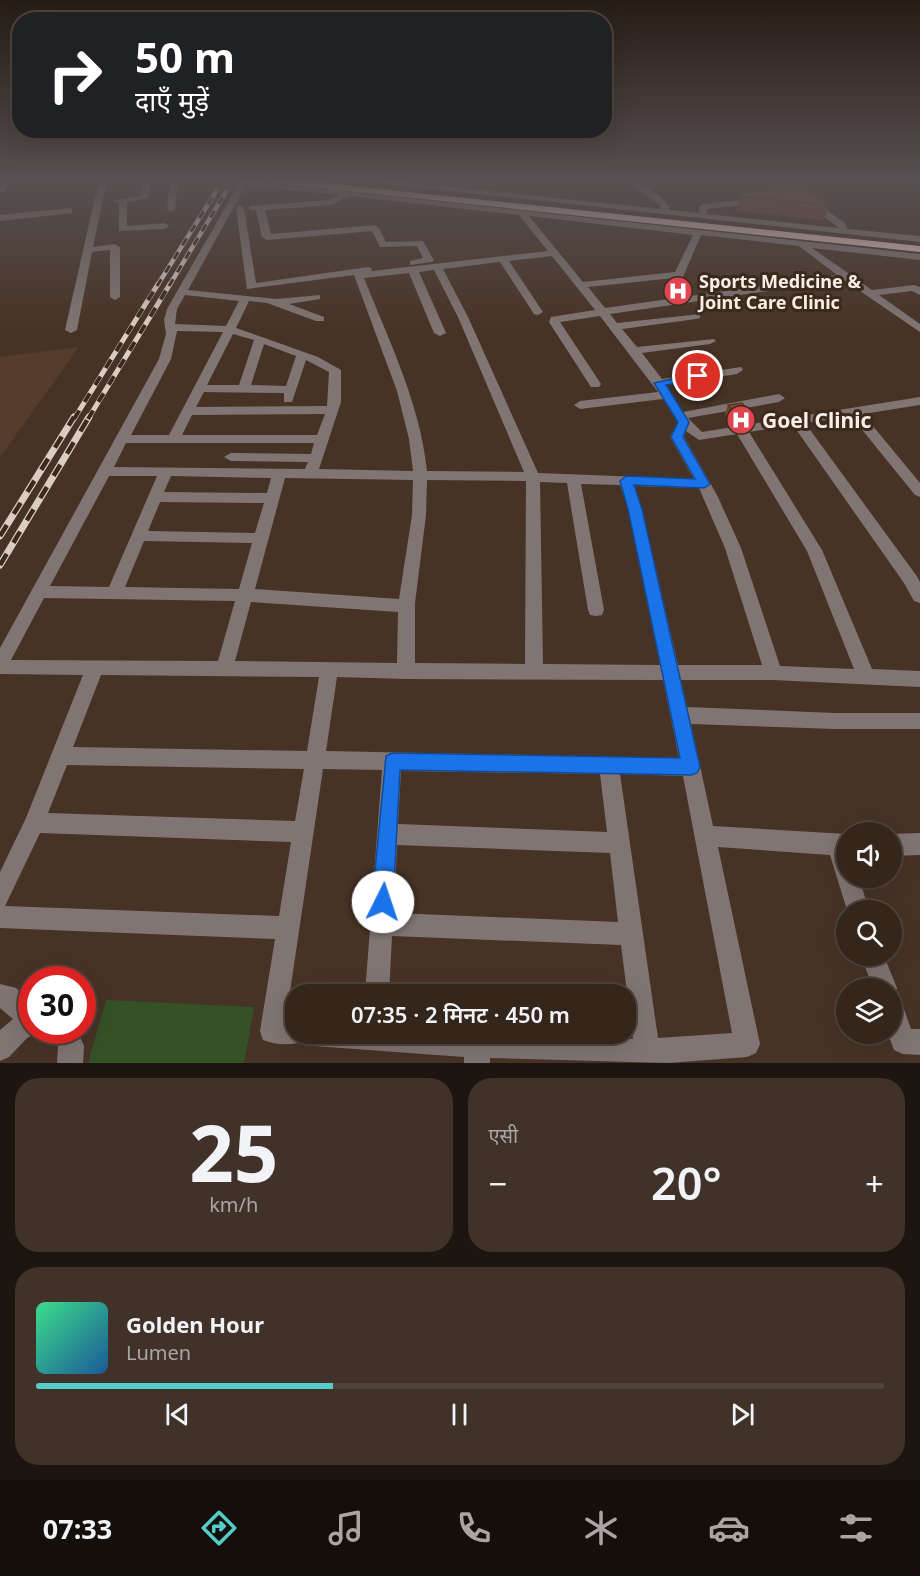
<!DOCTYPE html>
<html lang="hi">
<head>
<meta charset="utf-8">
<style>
  body { margin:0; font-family:"Noto Sans","Noto Sans Devanagari",sans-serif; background:#403229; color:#f1f3f6; height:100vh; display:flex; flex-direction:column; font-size:22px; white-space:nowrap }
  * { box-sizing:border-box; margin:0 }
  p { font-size:20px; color:#aaa5a3 }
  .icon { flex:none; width:33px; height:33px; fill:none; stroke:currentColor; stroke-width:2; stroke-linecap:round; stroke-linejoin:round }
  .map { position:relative; height:1063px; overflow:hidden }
  .drawer { display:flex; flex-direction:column; gap:15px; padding:15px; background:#1d150f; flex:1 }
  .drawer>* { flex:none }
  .hud { position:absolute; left:12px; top:12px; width:600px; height:126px; border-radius:24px; box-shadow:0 6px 24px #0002,0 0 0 2px #4f433b; background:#202124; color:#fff; overflow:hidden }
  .tools { position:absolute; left:836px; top:822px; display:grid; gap:12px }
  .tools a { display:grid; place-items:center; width:66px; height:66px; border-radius:50%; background:#35261c; box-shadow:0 6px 24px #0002,0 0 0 2px #4f433b; font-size:30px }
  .speed { position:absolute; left:18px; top:966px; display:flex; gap:12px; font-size:30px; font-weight:700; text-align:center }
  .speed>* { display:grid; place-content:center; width:78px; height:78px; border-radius:50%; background:#35261c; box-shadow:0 6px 24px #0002,0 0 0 2px #4f433b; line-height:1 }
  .speed .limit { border:9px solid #d22; background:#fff; color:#111 }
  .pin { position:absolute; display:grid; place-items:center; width:51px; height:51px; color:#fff; margin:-26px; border:3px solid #fff; border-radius:50%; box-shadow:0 2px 6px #0007 }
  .me { position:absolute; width:66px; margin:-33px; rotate:4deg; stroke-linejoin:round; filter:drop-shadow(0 0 4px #0008) }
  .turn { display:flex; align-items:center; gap:21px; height:126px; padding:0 24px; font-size:27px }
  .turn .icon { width:78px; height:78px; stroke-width:2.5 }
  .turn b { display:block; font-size:42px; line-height:51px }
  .big { font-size:45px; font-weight:600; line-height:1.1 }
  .drawer .widget { flex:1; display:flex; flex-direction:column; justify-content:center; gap:9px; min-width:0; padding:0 21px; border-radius:24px; background:#403229 }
  .drawer .dial { align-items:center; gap:0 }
  .dial b { font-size:78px; line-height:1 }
  .song { display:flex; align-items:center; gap:18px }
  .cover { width:72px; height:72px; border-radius:9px; background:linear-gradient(135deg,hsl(150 70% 55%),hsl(210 70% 35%)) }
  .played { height:6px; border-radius:3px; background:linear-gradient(90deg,#54cdc8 35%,#4f433b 35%) }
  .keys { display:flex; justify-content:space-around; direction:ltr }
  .heat { display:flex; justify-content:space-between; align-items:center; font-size:33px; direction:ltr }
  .drawer .tiles { flex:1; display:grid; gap:15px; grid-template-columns:1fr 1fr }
  .widget:last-child { grid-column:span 2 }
  .trip { position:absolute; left:285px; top:984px; width:351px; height:60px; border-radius:24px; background:#35261c; box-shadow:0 6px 24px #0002,0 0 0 2px #4f433b; font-weight:600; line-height:60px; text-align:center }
  .tab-bar { display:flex; height:96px; justify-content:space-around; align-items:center; background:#150f0b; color:#aaa5a3 }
  .tab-bar .icon { width:42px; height:42px }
  .tab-bar .current { color:#54cdc8 }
  .tab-bar b { font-size:27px; color:#f1f3f6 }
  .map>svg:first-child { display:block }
  .built { fill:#553c2b }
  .green { fill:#355126 }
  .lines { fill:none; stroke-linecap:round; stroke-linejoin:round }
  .minor { fill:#817573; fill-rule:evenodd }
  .highway { fill:#e7c9c3; fill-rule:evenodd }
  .rail-far2-casing { stroke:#dbcdc4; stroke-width:4.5 }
  .rail-far1-casing { stroke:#dbcdc4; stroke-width:5 }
  .rail-casing { stroke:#dbcdc4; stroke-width:7 }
  .rail-far2 { stroke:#3c291d; stroke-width:3; stroke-dasharray:8; stroke-linecap:butt }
  .rail-far1 { stroke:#3c291d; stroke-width:4; stroke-dasharray:10; stroke-linecap:butt }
  .rail { stroke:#3c291d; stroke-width:4.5; stroke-dasharray:13; stroke-linecap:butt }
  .wall { fill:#6d432c }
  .shaded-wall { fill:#593724 }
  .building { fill:#7f4e33; stroke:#593724; stroke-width:1.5 }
  .route { fill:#1a73e8; stroke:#114b97; stroke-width:1.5 }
  .labels { text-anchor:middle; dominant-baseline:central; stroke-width:6; stroke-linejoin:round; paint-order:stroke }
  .far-poi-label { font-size:18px; font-weight:bold; fill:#faede5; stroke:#3c291d; text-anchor:start }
  .poi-label { font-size:21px; font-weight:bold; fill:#faede5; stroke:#3c291d; text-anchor:start }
</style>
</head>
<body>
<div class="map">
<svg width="920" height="1063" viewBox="0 0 920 1063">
  <rect width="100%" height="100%" fill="#473326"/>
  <polygon class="built" points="79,347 0,457 0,357"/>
  <polygon class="green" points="106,1000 254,1007 244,1063 88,1063"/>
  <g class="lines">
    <g class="minor">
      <polygon points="1,180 9,180 4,191 0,193"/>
      <polygon points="99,180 107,180 93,247 115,244 120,247 120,297 115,300 110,297 110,250 92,252 77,330 71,333 65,330"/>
      <polygon points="142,180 150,180 148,198 127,202 127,226 165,223 169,226 165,229 119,231 119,203 111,201 140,196"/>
      <polygon points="170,180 178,180 175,209 171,212 167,209"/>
      <path d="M241,180L920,254V260L812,248L848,273L853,274V277L872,290L914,285L920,287V295L912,291L879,295L920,324V332L844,280L610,314L617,323L700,314V318L696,319L622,329L637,347L714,339L716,341L710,344L642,353L662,379L741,367L743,370L737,374L666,385L683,412L779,394L785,398L779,402L688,418L702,432L920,397V405L863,414L920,483V497L915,495L851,416L805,423L916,575L920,582V603L914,601L904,583L793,425L749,432L822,550L872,669L920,671V687L773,680H681L687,707L835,713H920V729H835L691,724L713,826L846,834V878H859L869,910H847L830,855L718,847L760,1044L756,1053L747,1057L668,1063L490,1058V1063H464V1057L314,1046L304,1041C291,1046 276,1045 263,1040L260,1031L275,939L0,928V872L26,818L83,675L0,674V648L159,359L166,334L164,320L167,309ZM246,185L339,195L329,200L249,206V210H256L262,237L267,240L372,231L380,247L417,246L423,258L410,261V265L432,262L434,260L423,241L386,242L379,228L375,225L271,234L265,210L331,205L349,196L519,215L548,251L372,271L371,268L368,267L256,283L244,208L240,205L236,208L247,289L354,275L397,391L409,439L413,471L319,469L341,402V370L318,357L236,328L249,301L267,303L316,321H324V317L289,304L320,299V295L277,299L188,290ZM529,216L693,235L675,272L583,282ZM701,235L799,246L837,275L605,308L588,287L683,277ZM552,256L595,310L551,317L549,322L591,387H599L601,384L560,322L600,316L658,392L580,401L574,405L580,409L663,399L678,422L670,437L694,479L538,473L468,317L443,269L500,262L534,314L538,315L543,312L509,261ZM434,270L458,317L524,472L427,471C420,403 389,341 364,278L409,273L434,333L440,336L446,333L419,272ZM185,295L239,301L226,326L175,324L177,309ZM177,331L223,332L169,435H131L171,359ZM233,334L254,340L239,385H207ZM264,344L296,356L286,386L251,385ZM306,360L329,372L327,406L196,407L204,392L284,393V402H292ZM325,414L317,435H182L192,415ZM686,431L699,440L737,434L807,551L854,669L780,666L741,548L717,495L684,437ZM126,443H314L311,454L231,453L224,457L231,461L308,462L305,469L114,467ZM109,476H157L109,587L50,586ZM171,476L271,478L267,493L164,492ZM285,478L413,480L412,515L399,599L255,589ZM427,480L526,481L525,664L415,663V603L426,515ZM540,482L567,483L588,610L590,615L596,616L602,615L604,610L581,484L620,485L628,509L660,665L543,664ZM635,486L699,488L725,548L762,665H678L642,509ZM160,502L264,503L255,533L148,531ZM144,541L252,543L239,589L125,587ZM44,598L235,601L218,661L11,660ZM251,602L398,612L397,663L235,661ZM101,675L319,677L307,751L73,747ZM337,677L406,679L663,680L679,758L326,751ZM67,765L304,769L295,821L48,813ZM323,769L382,770L365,994H389L392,936L621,945L633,1039L504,1034H296V1020L286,1019ZM401,771L600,774L607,832L398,824ZM620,774L683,776L732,1033L658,1038ZM40,833L291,842L279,916L5,906ZM397,845L610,853L618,922L394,913Z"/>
      <path d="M363,180H386L661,209L660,205L624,180C637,179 666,196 670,210L699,213V207L703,204L758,198L762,201L761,203L707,209V214L839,228L807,204V200L810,199L844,222L848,229L920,236V242L367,182Z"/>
      <polygon points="69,208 72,209 72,213 0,221 0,215"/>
      <polygon points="920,833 920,855 891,856 891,834"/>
      <polygon points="861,956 884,956 897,988 894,996 900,998 911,1029 920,1029 920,1055 903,1054 894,1050 888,1034 891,1034 891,988 873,988"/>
      <polygon points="0,984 16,988 32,1004 32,1030 42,1030 27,1038 9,1057 0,1061 0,1030 13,1019 0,1008"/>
      <polygon points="51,1030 77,1030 84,1046 83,1063 57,1063 58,1047"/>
    </g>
    <polygon class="highway" points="267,180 296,180 920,246 920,252 272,183"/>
    <g class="rail-far2-casing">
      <g id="rail-far2">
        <polyline points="157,286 217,190"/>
        <polyline points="169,286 233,180"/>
      </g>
    </g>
    <g class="rail-far1-casing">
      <g id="rail-far1">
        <polyline points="74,419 158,284"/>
        <polyline points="88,419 170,284"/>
      </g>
    </g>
    <g class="rail-casing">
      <g id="rail">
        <polyline points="0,536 74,417"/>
        <polyline points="0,565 89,417"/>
      </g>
    </g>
    <use href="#rail-far2" class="rail-far2"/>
    <use href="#rail-far1" class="rail-far1"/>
    <use href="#rail" class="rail"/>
  </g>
  <g class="wall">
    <polygon points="741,193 829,205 824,220 737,211"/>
    <polygon points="728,405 750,413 747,422 733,425 725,414"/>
  </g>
  <polygon class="shaded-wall" points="750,413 747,422 733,425 736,415"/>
  <g class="building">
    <polygon points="802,187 829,205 741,196 741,193"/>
    <polygon points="742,403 750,413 736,415 728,405"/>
  </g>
  <linearGradient id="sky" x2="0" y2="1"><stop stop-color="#271c15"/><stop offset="0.55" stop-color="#585052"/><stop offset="1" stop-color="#585052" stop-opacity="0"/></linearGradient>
  <rect width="920" height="328" fill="url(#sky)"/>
  <polygon class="route" points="698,373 702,374 702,379 666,385 689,422 683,437 710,484 704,488 634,485 642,509 700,767 697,773 691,775 400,770 393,902 390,909 383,912 375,909 372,902 386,756 392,753 680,758 628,509 620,481 626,476 695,479 671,437 678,422 654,383"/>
  <defs>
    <g id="hospital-disc" transform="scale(1.5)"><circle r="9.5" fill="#e0444e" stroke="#3c291d"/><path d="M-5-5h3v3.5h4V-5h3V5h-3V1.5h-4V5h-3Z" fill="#fff"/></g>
  </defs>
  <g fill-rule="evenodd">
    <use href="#hospital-disc" x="678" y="291"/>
    <use href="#hospital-disc" x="741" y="420"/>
  </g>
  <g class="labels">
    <g class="far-poi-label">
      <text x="699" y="281">Sports Medicine &amp;<tspan x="699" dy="21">Joint Care Clinic</tspan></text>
    </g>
    <g class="poi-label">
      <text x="762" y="420">Goel Clinic</text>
    </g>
  </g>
</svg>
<div class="tools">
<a><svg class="icon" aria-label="sound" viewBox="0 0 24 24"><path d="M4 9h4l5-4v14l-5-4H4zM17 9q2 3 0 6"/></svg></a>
<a><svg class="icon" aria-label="search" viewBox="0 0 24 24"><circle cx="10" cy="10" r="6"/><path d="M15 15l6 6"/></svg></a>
<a><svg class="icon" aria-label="layers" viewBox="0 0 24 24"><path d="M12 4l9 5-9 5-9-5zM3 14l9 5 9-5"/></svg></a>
</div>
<div class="speed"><div class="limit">30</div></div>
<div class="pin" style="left:698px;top:376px;background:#d93025"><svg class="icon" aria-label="arrive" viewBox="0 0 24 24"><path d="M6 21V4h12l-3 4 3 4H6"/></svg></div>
<svg class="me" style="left:383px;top:902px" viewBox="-20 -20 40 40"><circle r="19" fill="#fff"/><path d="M0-13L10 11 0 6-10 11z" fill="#1a73e8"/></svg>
<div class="trip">07:35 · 2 मिनट · 450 m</div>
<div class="hud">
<div class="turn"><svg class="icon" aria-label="right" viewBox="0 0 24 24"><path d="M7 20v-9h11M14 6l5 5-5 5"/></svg><div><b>50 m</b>दाएँ मुड़ें</div></div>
</div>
</div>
<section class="drawer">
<div class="tiles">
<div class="widget dial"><b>25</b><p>km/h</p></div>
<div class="widget"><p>एसी</p>
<div class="heat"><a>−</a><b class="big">20°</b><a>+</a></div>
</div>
<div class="widget">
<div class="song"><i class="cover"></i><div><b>Golden Hour</b><p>Lumen</p></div></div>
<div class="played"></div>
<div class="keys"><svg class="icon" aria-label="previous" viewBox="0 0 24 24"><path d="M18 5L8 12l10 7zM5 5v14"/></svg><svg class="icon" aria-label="pause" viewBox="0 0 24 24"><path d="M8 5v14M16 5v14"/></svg><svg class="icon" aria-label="next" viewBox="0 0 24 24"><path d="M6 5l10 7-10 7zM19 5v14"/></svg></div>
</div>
</div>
</section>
<nav class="tab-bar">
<b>07:33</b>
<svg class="icon current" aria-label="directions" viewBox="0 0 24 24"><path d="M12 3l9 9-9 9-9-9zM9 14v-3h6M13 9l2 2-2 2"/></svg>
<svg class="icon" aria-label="music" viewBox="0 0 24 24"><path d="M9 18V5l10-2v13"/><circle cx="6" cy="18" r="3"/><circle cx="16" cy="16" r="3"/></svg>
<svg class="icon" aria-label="phone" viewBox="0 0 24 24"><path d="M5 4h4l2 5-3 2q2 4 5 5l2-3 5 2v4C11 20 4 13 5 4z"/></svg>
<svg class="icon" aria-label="climate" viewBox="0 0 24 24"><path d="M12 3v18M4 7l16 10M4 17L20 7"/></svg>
<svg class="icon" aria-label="car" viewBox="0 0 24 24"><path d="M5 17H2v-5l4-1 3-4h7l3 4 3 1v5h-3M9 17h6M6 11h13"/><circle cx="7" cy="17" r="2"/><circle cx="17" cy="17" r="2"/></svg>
<svg class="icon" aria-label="filters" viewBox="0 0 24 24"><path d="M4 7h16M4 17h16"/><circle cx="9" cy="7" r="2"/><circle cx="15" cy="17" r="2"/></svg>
</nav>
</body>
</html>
